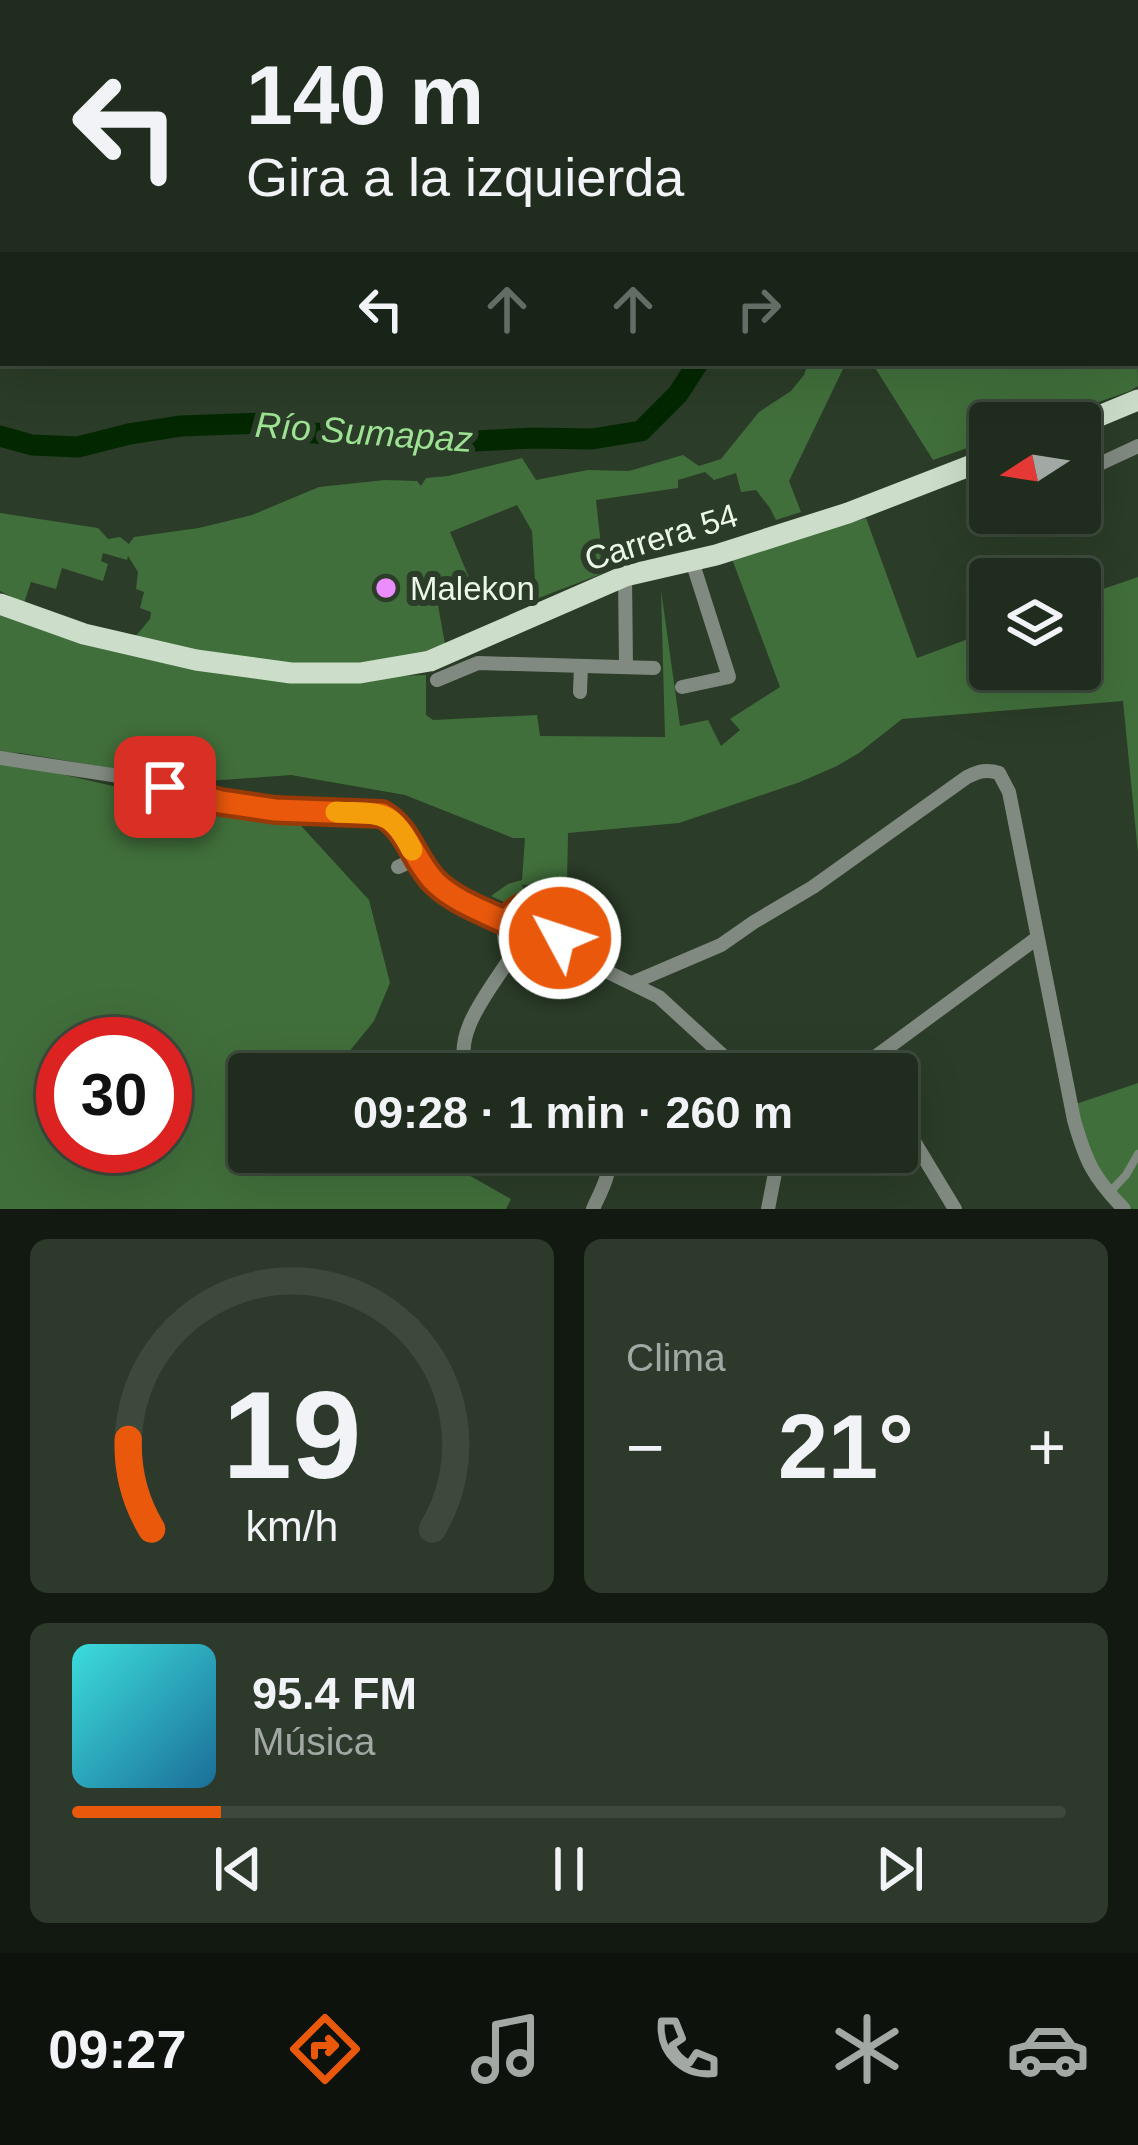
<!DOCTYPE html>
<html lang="es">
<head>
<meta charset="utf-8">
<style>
  body { margin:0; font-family:Helvetica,sans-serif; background:#2d392b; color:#f1f3f6; height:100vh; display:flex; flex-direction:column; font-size:45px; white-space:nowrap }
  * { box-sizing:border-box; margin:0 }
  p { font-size:39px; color:#a2a8a4 }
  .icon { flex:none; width:66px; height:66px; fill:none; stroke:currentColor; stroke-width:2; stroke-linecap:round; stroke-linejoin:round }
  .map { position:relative; height:1209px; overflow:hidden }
  .details { display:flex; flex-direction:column; gap:30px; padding:30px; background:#121910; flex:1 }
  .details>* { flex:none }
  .banner { position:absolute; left:0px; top:0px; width:1140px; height:366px; box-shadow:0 12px 48px #0002,0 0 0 3px #3d493c; background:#202d1e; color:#f1f3f6; overflow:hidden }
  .needle { width:78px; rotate:258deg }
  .tools { position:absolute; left:969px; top:402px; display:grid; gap:24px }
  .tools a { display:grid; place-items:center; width:132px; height:132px; border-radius:12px; background:#202d1e; box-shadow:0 12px 48px #0002,0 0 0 3px #3d493c; font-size:60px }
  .speed { position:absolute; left:36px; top:1017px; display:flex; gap:24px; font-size:60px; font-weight:700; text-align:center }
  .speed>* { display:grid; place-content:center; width:156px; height:156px; border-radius:50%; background:#202d1e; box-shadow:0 12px 48px #0002,0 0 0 3px #3d493c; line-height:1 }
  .speed .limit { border:18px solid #d22; background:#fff; color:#111 }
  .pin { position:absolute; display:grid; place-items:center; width:102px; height:102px; color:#fff; margin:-51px; border-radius:24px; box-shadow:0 6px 18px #0006 }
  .me { position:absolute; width:132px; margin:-66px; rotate:310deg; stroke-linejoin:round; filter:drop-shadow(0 0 9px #0008) }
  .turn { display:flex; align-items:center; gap:42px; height:252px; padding:0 48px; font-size:54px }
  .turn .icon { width:156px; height:156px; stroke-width:2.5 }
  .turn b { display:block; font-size:84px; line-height:102px }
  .lanes { display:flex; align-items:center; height:114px; padding:0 48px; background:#0003; justify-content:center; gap:60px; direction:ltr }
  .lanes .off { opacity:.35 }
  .big { font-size:90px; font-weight:800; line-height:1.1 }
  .details .widget { flex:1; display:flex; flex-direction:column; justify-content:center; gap:18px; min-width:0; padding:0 42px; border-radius:18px; background:#2d392b }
  .details .dial { align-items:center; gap:0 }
  .dial svg { height:312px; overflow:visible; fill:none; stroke:#3d493c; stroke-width:7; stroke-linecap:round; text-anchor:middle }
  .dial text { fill:#f1f3f6; stroke:none }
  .song { display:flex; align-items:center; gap:36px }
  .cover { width:144px; height:144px; border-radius:18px; background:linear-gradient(135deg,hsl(180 70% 55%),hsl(200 70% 35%)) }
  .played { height:12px; border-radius:6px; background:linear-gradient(90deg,#ea580c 15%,#3d493c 15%) }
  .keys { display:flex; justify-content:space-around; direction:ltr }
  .heat { display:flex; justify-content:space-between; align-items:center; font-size:66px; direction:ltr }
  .details .tiles { flex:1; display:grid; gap:30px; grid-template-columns:1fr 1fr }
  .widget:last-child { grid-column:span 2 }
  .trip { position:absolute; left:228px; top:1053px; width:690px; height:120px; border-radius:12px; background:#202d1e; box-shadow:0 12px 48px #0002,0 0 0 3px #3d493c; font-weight:800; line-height:120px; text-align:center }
  .menu { display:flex; height:192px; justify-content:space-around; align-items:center; background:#0d120c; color:#a2a8a4 }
  .menu .icon { width:84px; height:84px }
  .menu .on { color:#ea580c }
  .menu b { font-size:54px; color:#f1f3f6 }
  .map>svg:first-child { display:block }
  .green { fill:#416f3b; fill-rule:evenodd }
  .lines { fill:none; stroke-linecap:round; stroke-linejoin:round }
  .river { stroke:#032800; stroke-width:21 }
  .service { stroke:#818a80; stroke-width:8 }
  .minor { stroke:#818a80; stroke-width:14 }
  .primary { stroke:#ccdec9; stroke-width:21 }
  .route-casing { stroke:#983908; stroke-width:30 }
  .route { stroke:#ea580c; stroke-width:21 }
  .slow { stroke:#f59e0b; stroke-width:21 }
  .poi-dot { fill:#eb8dfc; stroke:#2b3c28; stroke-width:4.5 }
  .labels { text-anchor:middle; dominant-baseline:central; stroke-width:12; stroke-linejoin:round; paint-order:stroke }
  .street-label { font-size:33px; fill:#ecf7ea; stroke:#2b3c28 }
  .poi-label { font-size:33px; fill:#ecf7ea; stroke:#2b3c28; text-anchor:start }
  .water-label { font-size:36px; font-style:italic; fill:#9de393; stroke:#2b3c28 }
</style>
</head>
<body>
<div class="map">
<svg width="1138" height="1209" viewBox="0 0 1138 1209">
  <rect width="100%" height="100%" fill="#2b3c28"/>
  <g class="green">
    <polygon points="1137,333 1138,386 1130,391 1039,423 990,423 990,440 933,460 872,363 1137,363"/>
    <polygon points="808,363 852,363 843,369 789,481 801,512 776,520 770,508 756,490 741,492 736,473 714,480 705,472 678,480 678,488 596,500 604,573 536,599 532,531 517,505 450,532 470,580 456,585 434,583 445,644 418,659 363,669 264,666 135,637 150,619 151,612 140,608 144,592 136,589 138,572 128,556 127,560 103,553 101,561 108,564 103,581 62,568 56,589 31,582 24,603 0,591 0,513 98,528 108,539 120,537 129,544 134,537 199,528 252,515 319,487 385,480 417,481 421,486 426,478 448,476 522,458 536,480 588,470 629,471 683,455 699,466 721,459 759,412 791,391 804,375"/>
    <polygon points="866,518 917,658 990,631 990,669 1080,669 1080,597 1138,577 1138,853 1123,701 902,719 859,753 837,766 800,782 679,823 568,833 567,884 522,885 526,898 506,903 491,896 508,884 522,880 525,838 513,838 405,795 291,775 194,782 20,753 0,752 0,614 77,640 393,676 426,675 426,715 433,720 537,715 540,736 665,737 661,590 680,726 708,720 721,746 740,730 730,719 780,687 732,559"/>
    <path d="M0,764L22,765L169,799L293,817L369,900L390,983L374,1021L340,1063L337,1074H249V1152H428L511,1199L506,1209H0ZM63,1044H165V1146H63Z"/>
    <polygon points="1138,1083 1138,1209 1132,1209 1094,1165 1076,1104"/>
  </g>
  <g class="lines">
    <g class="river">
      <polyline points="654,0 655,3"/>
      <polyline points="0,436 32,445 78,447 129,434 181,426 260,423 290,431 361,437 417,436 455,442 534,438 592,439 641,431 678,394 698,363"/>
    </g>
    <polyline class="service" points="1110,1192 1126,1175 1138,1154"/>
    <g class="minor">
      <polyline points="787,0 789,3"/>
      <polyline points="1081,3 1087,0"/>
      <polyline points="1137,12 1138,12"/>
      <polyline points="1137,170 1138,170"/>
      <polyline points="1137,248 1138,248"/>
      <polyline points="1137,316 1138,318"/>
      <polyline points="1080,473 1138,446"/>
      <polyline points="625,576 626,667"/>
      <polyline points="437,680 478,663 654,668"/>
      <polyline points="682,687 729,677 692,561"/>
      <polyline points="580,692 581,666"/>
      <path d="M0,758L119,776L221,802L275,810L382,814C409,829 414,862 436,883C455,901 483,911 506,923"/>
      <polyline points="398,867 416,859"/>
      <circle cx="532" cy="934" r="28"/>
      <polyline points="557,947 659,997 743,1074"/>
      <path d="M632,983L721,945L754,922L813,887L967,777C979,771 987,769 999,773L1009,792L1074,1120C1086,1162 1093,1177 1124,1209"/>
      <path d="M469,1074C448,1036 492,988 512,955"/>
      <polyline points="852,1074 1037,938"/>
      <polyline points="897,1113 955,1209"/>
      <path d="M593,1209C601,1190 614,1172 605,1152"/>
      <polyline points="768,1209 779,1152"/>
    </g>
    <g class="primary">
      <polyline points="1080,424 1138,400"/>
      <polyline points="0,604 84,634 196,660 291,673 360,673 430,661 625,576 716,555 848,513 990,458"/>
    </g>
  </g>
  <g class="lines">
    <g class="route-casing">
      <path id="route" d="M165,787L221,802L275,810L382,814C409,829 414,862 436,883C455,901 483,911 506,922C525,893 559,903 560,938"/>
    </g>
    <use href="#route" class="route"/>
    <path class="slow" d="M336,812C379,814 391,808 412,850"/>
  </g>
  <circle class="poi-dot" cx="386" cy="588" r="12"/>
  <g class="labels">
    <g class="street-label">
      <text transform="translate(661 537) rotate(-17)">Carrera 54</text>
    </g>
    <g class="poi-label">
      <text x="410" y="588">Malekon</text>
    </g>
    <g class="water-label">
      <text transform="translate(364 432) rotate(4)">Río Sumapaz</text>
    </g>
  </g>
</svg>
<div class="tools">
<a><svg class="needle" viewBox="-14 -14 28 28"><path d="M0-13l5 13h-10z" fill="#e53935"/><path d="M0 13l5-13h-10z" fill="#a2a8a4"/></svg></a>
<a><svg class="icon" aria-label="layers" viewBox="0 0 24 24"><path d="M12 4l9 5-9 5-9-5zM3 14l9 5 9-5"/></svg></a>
</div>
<div class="speed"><div class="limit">30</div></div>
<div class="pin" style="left:165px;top:787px;background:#d93025"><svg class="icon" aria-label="arrive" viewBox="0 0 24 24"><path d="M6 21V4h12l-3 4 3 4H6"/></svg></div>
<svg class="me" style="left:560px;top:938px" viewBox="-20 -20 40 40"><circle r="17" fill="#ea580c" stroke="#fff" stroke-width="3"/><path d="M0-11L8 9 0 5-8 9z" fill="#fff"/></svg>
<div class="trip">09:28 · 1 min · 260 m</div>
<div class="banner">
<div class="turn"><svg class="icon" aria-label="left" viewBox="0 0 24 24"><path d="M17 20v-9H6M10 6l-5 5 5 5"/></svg><div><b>140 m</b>Gira a la izquierda</div></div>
<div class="lanes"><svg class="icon" aria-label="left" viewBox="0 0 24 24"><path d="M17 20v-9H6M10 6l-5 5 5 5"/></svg><svg class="icon off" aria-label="ahead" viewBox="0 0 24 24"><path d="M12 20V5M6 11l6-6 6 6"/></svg><svg class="icon off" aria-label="ahead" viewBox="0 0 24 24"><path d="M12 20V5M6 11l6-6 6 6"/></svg><svg class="icon off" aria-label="right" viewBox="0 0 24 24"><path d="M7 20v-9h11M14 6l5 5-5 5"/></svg></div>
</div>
</div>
<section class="details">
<div class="tiles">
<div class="widget dial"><svg viewBox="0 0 100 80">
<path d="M14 69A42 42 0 1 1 86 69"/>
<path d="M14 69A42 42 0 0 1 8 46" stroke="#ea580c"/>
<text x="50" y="56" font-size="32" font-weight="700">19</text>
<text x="50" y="72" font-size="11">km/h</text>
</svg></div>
<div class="widget"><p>Clima</p>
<div class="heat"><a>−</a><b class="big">21°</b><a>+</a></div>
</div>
<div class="widget">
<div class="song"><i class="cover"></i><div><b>95.4 FM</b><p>Música</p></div></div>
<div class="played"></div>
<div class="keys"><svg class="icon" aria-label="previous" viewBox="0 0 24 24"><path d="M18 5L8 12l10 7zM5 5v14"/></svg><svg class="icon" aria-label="pause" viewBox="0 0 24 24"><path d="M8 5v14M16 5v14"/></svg><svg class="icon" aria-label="next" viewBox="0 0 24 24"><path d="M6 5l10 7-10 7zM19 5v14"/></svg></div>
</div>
</div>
</section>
<nav class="menu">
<b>09:27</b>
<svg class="icon on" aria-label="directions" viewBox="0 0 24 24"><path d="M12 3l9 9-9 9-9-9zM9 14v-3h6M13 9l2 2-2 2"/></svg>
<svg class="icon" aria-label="music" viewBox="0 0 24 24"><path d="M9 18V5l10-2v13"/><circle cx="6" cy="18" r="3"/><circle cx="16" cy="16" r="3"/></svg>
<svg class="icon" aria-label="phone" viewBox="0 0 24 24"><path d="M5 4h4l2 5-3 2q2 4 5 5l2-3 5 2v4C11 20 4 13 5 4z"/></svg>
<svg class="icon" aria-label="climate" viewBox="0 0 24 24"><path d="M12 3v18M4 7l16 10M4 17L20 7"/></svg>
<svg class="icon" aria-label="car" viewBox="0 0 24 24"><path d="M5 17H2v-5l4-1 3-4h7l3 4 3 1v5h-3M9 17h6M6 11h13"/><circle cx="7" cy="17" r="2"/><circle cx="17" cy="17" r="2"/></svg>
</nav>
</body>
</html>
